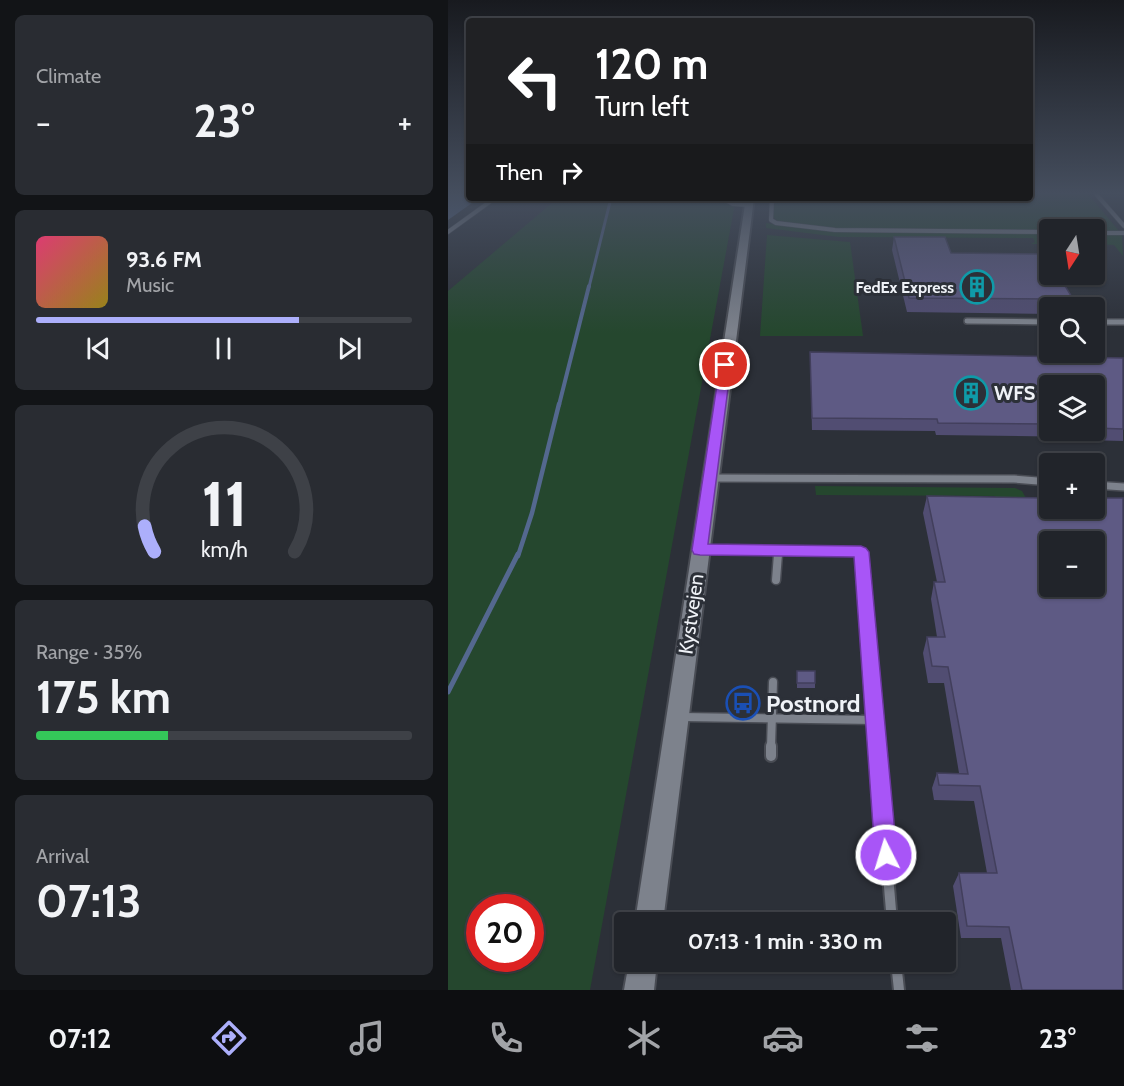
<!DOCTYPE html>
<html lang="en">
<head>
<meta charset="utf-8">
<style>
  body { margin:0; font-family:Cabin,sans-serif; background:#292c32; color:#f1f3f6; height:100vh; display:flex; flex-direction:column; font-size:22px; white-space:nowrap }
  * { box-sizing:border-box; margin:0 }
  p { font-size:20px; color:#a2a4a8 }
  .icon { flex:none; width:33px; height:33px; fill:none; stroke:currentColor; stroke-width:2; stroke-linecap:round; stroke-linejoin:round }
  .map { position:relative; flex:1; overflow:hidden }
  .drawer { display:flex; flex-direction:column; gap:15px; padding:15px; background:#121417; width:448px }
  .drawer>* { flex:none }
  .hud { position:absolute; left:18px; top:18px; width:567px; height:183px; border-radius:6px; box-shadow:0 2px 4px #0004,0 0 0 2px #3e4147; background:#202124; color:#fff; overflow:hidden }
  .needle { width:39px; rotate:192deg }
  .fabs { position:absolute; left:591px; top:219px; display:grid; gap:12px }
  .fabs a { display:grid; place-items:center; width:66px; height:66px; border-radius:6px; background:#21242a; box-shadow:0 2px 4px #0004,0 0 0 2px #3e4147; font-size:30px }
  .speed { position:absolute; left:18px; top:894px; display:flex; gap:12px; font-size:30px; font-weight:700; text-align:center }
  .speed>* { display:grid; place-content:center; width:78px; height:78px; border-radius:50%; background:#21242a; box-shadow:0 2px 4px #0004,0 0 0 2px #3e4147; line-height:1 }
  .speed .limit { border:9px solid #d22; background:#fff; color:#111 }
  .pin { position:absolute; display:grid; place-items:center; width:51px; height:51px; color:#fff; margin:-26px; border:3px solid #fff; border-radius:50%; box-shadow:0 2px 6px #0007 }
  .me { position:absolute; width:66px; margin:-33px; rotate:355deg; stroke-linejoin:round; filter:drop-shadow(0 0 4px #0008) }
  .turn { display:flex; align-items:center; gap:21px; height:126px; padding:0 30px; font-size:27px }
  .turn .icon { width:78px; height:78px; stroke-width:2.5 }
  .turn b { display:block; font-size:42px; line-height:51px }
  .then { display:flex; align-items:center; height:57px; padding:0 30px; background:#0003; gap:12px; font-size:22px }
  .big { font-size:45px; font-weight:700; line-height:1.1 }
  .drawer .widget { flex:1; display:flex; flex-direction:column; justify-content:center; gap:9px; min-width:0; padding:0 21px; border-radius:9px; background:#292c32 }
  .drawer .dial { align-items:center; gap:0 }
  .dial svg { height:156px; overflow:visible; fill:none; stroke:#3e4147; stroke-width:7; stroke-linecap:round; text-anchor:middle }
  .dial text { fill:#f1f3f6; stroke:none }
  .song { display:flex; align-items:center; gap:18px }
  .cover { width:72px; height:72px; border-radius:9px; background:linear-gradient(135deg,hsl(340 70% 55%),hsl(50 70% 35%)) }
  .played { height:6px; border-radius:3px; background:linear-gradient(90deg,#acaffb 70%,#3e4147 70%) }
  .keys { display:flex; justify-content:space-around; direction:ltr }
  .heat { display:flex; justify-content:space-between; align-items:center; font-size:33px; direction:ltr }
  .charge { height:9px; border-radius:4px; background:linear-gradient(90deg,#34c759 35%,#3e4147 0) }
  .trip { position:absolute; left:166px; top:912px; width:342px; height:60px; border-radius:6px; background:#21242a; box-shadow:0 2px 4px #0004,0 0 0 2px #3e4147; font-weight:700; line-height:60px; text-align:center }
  .menu { display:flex; height:96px; justify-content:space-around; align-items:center; background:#0d0e11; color:#a2a4a8 }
  .menu .icon { width:42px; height:42px }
  .menu .on { color:#acaffb }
  .menu b { font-size:27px; color:#f1f3f6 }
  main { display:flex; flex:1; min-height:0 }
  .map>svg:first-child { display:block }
  .green { fill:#25472e; fill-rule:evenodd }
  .water { fill:#54688f }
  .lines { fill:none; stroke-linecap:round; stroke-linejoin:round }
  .stream-far3 { stroke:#54688f; stroke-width:3 }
  .stream-far2 { stroke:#54688f; stroke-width:4 }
  .stream-far1 { stroke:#54688f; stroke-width:4.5 }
  .stream { stroke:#54688f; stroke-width:5 }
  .service-far4-casing { stroke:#494c54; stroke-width:5 }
  .service-far3-casing { stroke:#494c54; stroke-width:8 }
  .service-far2-casing { stroke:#494c54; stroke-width:10 }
  .service-far1-casing { stroke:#494c54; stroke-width:11 }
  .service-casing { stroke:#494c54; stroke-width:14 }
  .tertiary-casing { stroke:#494c54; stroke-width:4 }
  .service-far4 { stroke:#7d828c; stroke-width:4 }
  .service-far3 { stroke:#7d828c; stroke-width:5 }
  .service-far2 { stroke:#7d828c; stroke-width:7 }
  .service-far1 { stroke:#7d828c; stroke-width:8 }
  .service { stroke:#7d828c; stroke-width:10 }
  .tertiary { fill:#7d828c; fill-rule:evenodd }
  .wall { fill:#514d72; fill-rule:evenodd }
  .building { fill:#5e5a84; stroke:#423f5c; stroke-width:1.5; fill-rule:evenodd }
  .route { fill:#a855f7; stroke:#6d37a1; stroke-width:1.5 }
  .labels { text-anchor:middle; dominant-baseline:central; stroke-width:6; stroke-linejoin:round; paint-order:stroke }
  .far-poi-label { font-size:16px; font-weight:bold; fill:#eff2f7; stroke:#2c3038; text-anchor:end }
  .poi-label { font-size:20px; font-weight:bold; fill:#eff2f7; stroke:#2c3038; text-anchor:start }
  .street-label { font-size:20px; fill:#eff2f7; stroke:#2c3038 }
  .near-poi-label { font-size:24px; font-weight:bold; fill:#eff2f7; stroke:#2c3038; text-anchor:start }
</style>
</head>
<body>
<main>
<section class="drawer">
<div class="widget"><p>Climate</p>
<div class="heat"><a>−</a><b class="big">23°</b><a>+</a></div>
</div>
<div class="widget">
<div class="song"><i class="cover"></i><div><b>93.6 FM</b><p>Music</p></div></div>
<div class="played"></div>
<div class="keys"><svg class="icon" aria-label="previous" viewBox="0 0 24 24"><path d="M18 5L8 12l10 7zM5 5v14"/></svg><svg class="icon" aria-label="pause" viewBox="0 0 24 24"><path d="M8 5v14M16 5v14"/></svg><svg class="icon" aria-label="next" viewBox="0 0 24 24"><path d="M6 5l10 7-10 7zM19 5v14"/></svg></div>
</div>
<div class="widget dial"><svg viewBox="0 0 100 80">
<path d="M14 69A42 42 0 1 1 86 69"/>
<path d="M14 69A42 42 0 0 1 9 56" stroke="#acaffb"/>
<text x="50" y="56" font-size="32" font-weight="700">11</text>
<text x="50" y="72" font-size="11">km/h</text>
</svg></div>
<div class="widget"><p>Range · 35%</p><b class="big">175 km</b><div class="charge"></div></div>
<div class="widget"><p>Arrival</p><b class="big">07:13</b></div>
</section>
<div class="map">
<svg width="676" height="990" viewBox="0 0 676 990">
  <rect width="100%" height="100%" fill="#2c3038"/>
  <g class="green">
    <polygon points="582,194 640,194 671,231 387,229 331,222 325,217 327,198 582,198"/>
    <path d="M110,198H288L142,990H0V291ZM32,908H82V958H32Z"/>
    <polygon points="318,223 388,232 601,233 601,244 583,244 587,242 585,238 391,237 318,228"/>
    <polygon points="647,233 674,235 675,256 666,245 647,244"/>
    <polygon points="319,235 402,242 415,336 312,336"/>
    <polygon points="367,486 567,488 574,491 578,498 602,508 646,508 675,512 551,510 547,496 368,495"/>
  </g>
  <polygon class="water" points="0,194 21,194 21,198 31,198 0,220"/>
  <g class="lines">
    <polyline class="stream-far3" points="141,287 163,198"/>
    <polyline class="stream-far2" points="111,405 141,286"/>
    <polyline class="stream-far1" points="70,556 84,513 111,404"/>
    <polyline class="stream" points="0,692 70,554"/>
    <g class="service-far4-casing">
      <g id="service-far4">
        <polyline points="648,194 676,226"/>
        <polyline points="274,198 285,204 301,205"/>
        <polyline points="324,198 323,220 328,223 387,230 602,232"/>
        <polyline points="0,232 47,198"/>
        <polyline points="646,233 676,233"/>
      </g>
    </g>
    <g class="service-far3-casing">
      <g id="service-far3">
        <polyline points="519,321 602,322"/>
        <polyline points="646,322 676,322"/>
      </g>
    </g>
    <g class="service-far2-casing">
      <g id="service-far2">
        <polyline points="262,478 566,479 602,482"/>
        <polyline points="646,485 676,487"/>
        <polyline points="254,550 413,552 413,556"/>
        <polyline points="330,556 330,551"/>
      </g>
    </g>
    <g class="service-far1-casing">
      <g id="service-far1">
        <polyline points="413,554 429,747"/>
        <polyline points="328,580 330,554"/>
        <polyline points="234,717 426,720"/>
        <polyline points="323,747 325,682"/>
      </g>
    </g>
    <g class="service-casing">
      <g id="service">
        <polyline points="429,746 444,922"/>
        <polyline points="323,756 323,746"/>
        <polyline points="448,962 451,990"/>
      </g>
    </g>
    <g class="tertiary-casing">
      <g id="tertiary">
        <polygon points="298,198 306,198 215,922 187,922"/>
        <polygon points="181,962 209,962 206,990 176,990"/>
      </g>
    </g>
    <use href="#service-far4" class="service-far4"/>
    <use href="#service-far3" class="service-far3"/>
    <use href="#service-far2" class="service-far2"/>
    <use href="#service-far1" class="service-far1"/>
    <use href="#service" class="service"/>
    <use href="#tertiary" class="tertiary"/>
  </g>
  <g class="wall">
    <polygon points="446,237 503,253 625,299 623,308 602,308 602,314 459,312 444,250"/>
    <path d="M362,352L675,358V441L637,440L636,437L488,435L487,431L364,430ZM602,386H646V430H602Z"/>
    <polygon points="479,496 675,990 563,990 553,938 513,938 505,886 511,873 539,873 526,801 486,800 484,788 489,773 511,773 496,683 480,683 475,653 479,637 489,637 483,599 486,582 489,582 475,513"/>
    <rect x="349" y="671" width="18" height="17"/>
  </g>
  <g class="building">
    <polygon points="446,237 497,237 503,253 597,254 602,260 602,274 610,274 625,299 461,298"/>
    <polygon points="362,352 675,358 675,429 646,428 646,386 602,386 602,424 490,423 489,419 364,418"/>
    <path d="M479,496L602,498V508H646V498H675V990H574L561,927L519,926L511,873H549L532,786L491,785L489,773L520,774L500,667L484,666L479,637H497L486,582H497ZM602,542H646V586H602Z"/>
    <rect x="349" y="671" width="18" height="12"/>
  </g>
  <linearGradient id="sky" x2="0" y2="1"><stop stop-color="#181a1f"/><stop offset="0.58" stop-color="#454e5e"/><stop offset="1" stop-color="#454e5e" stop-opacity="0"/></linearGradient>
  <rect width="676" height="333" fill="url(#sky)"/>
  <polygon class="route" points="277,362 283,365 260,544 413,546 418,548 421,552 449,855 446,862 438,866 431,862 427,855 406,557 252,555 246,554 244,550 272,365"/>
  <defs>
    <g id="building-ring" transform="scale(1.725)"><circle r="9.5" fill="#2c3038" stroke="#0f9aa8" stroke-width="1.5"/><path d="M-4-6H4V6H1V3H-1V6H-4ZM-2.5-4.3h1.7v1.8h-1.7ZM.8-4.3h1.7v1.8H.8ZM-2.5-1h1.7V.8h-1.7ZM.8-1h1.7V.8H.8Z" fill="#0f9aa8"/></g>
    <g id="bus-ring" transform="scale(1.725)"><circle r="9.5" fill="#2c3038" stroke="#1a4fb4" stroke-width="1.5"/><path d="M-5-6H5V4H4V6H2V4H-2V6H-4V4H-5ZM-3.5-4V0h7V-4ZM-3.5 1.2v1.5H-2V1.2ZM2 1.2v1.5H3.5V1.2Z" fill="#1a4fb4"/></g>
  </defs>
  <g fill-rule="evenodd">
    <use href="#building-ring" x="529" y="287"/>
    <use href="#building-ring" x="523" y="393"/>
    <use href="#bus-ring" x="295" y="703"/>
  </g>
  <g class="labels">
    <g class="far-poi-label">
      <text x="506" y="287">FedEx Express</text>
    </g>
    <g class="poi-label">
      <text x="546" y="393">WFS</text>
    </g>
    <g class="street-label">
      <text transform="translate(243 614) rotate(-82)">Kystvejen</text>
    </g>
    <g class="near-poi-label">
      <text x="318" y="703">Postnord</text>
    </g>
  </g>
</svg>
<div class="fabs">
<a><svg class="needle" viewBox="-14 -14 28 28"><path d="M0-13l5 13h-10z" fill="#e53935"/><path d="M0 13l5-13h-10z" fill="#a2a4a8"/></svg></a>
<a><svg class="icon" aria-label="search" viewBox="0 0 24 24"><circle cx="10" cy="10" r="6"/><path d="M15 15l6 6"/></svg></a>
<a><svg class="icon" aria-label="layers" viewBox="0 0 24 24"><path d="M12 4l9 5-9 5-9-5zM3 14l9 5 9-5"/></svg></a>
<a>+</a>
<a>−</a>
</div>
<div class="speed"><div class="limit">20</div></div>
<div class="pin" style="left:277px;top:365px;background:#d93025"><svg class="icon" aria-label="arrive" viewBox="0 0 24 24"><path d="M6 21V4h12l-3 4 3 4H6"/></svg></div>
<svg class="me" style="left:438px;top:855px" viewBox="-20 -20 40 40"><circle r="17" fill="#a855f7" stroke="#fff" stroke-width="3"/><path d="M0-11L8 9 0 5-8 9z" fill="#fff"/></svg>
<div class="trip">07:13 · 1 min · 330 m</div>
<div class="hud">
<div class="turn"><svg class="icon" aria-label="left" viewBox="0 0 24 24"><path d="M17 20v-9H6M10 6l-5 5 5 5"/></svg><div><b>120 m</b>Turn left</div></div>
<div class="then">Then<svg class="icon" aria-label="right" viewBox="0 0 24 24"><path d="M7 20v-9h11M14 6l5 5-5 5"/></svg></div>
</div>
</div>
</main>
<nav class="menu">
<b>07:12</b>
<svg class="icon on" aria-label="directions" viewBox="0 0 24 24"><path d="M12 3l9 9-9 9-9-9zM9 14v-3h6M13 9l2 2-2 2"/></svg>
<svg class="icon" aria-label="music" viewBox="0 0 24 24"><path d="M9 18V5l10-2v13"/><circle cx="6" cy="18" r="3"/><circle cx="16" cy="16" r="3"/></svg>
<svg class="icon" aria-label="phone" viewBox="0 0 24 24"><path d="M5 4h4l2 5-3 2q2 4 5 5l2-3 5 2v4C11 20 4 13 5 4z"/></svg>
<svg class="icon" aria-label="climate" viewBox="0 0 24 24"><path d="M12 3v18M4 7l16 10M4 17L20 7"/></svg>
<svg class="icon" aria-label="car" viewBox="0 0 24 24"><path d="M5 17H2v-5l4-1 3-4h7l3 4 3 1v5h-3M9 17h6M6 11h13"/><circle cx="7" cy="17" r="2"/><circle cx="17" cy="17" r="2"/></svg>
<svg class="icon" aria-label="filters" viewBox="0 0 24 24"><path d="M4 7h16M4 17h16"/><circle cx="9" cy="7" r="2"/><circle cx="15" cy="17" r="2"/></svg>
<b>23°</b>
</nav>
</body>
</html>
